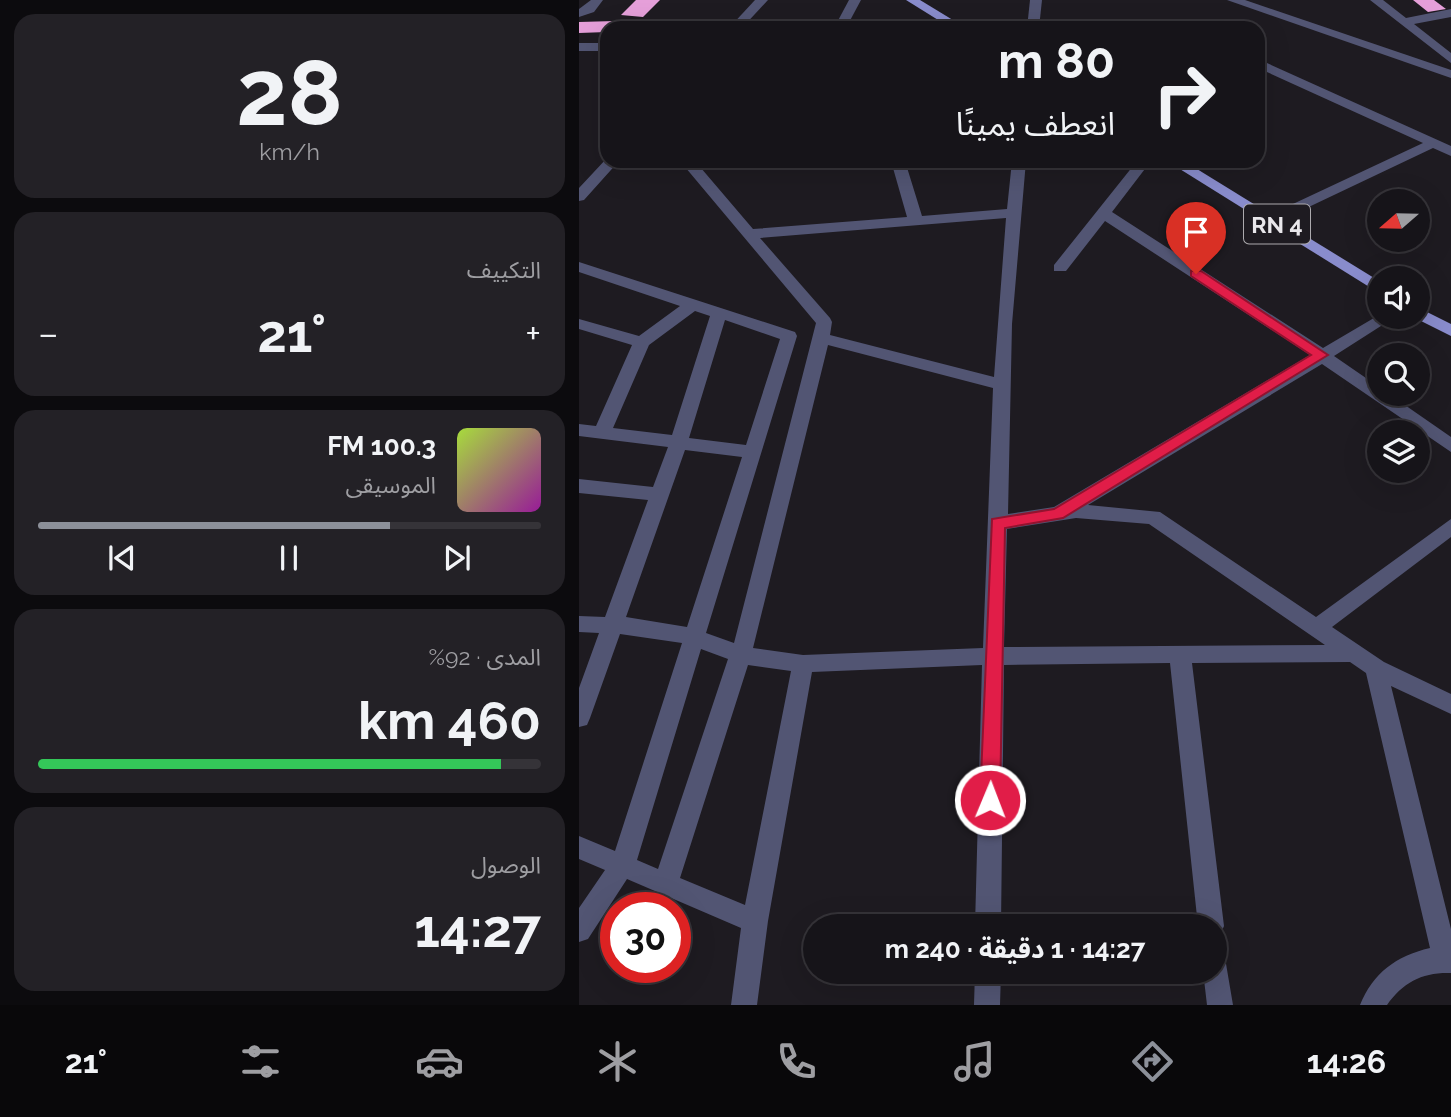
<!DOCTYPE html>
<html lang="ar">
<head>
<meta charset="utf-8">
<style>
  body { margin:0; font-family:Raleway,"Noto Sans Arabic",sans-serif; background:#232126; color:#f1f3f6; direction:rtl; height:100vh; display:flex; flex-direction:column; font-size:26px; white-space:nowrap }
  * { box-sizing:border-box; margin:0 }
  p { font-size:23px; color:#9e9ea2 }
  .icon { flex:none; width:38px; height:38px; fill:none; stroke:currentColor; stroke-width:2; stroke-linecap:round; stroke-linejoin:round }
  .map { position:relative; flex:1; overflow:hidden; direction:ltr }
  .panel { display:flex; flex-direction:column; gap:14px; padding:14px; background:#0c0b0e; width:579px }
  .panel>* { flex:none }
  .banner { position:absolute; left:21px; top:21px; width:665px; height:147px; border-radius:21px; box-shadow:0 7px 28px #0002,0 0 0 2px #353338; direction:rtl; background:#161419; color:#f1f3f6; overflow:hidden }
  .needle { width:46px; rotate:250deg }
  .tools { position:absolute; left:788px; top:189px; display:grid; gap:14px }
  .tools a { display:grid; place-items:center; width:63px; height:63px; border-radius:50%; background:#161419; box-shadow:0 7px 28px #0002,0 0 0 2px #353338; font-size:35px }
  .speed { position:absolute; left:21px; top:892px; display:flex; gap:14px; font-size:35px; font-weight:700; text-align:center }
  .speed>* { display:grid; place-content:center; width:91px; height:91px; border-radius:50%; background:#161419; box-shadow:0 7px 28px #0002,0 0 0 2px #353338; line-height:1 }
  .speed .limit { border:10px solid #d22; background:#fff; color:#111 }
  .pin { position:absolute; display:grid; place-items:center; width:60px; height:60px; color:#fff; margin:-72px -30px; border-radius:50% 50% 50% 0; rotate:-45deg; box-shadow:0 0 7px #0007 }
  .pin .icon { rotate:45deg }
  .me { position:absolute; width:77px; margin:-38px; rotate:1deg; stroke-linejoin:round; filter:drop-shadow(0 0 5px #0008) }
  .turn { display:flex; align-items:center; gap:24px; height:147px; padding:0 35px; font-size:32px }
  .turn .icon { width:91px; height:91px; stroke-width:2.5 }
  .turn b { display:block; font-size:49px; line-height:60px }
  .big { font-size:52px; font-weight:700; line-height:1.1 }
  .panel .card { flex:1; display:flex; flex-direction:column; justify-content:center; gap:10px; min-width:0; padding:0 24px; border-radius:21px; background:#232126 }
  .panel .dial { align-items:center; gap:0 }
  .dial b { font-size:91px; line-height:1 }
  .song { display:flex; align-items:center; gap:21px }
  .cover { width:84px; height:84px; border-radius:10px; background:linear-gradient(135deg,hsl(80 70% 55%),hsl(300 70% 35%)) }
  .played { height:7px; border-radius:4px; background:linear-gradient(90deg,#8c9099 70%,#353338 70%) }
  .keys { display:flex; justify-content:space-around; direction:ltr }
  .heat { display:flex; justify-content:space-between; align-items:center; font-size:38px; direction:ltr }
  .charge { height:10px; border-radius:5px; background:linear-gradient(90deg,#34c759 92%,#353338 0) }
  .trip { position:absolute; left:224px; top:914px; width:424px; height:70px; border-radius:35px; background:#161419; box-shadow:0 7px 28px #0002,0 0 0 2px #353338; font-weight:700; line-height:70px; text-align:center; direction:rtl }
  .tabs { display:flex; height:112px; justify-content:space-around; align-items:center; background:#09080a; color:#9e9ea2 }
  .tabs .icon { width:49px; height:49px }
  .tabs .current { color:#8c9099 }
  .tabs b { font-size:32px; color:#f1f3f6 }
  main { display:flex; flex:1; min-height:0 }
  .map>svg:first-child { display:block }
  .building { fill:#e59fd9 }
  .lines { fill:none; stroke-linecap:round; stroke-linejoin:round }
  .minor { fill:#525573; fill-rule:evenodd }
  .primary { fill:#898ccc; fill-rule:evenodd }
  .route { fill:#e11d48; stroke:#92132f; stroke-width:2 }
  .labels { text-anchor:middle; dominant-baseline:central; stroke-width:7; stroke-linejoin:round; paint-order:stroke }
  .shield { fill:#1e1b21; stroke:#acaaae; stroke-width:2 }
  .shield-label { font-size:23px; font-weight:bold; fill:#e9e7eb }
</style>
</head>
<body>
<main>
<div class="map">
<svg width="872" height="1005" viewBox="0 0 872 1005">
  <rect width="100%" height="100%" fill="#1e1b21"/>
  <g class="building">
    <polygon points="57,0 81,0 64,17 42,15"/>
    <polygon points="834,0 855,0 867,9 849,12"/>
    <polygon points="36,21 28,32 0,33 0,22"/>
  </g>
  <g class="lines">
    <g class="minor">
      <polygon points="12,0 24,0 15,12 0,17 0,9"/>
      <polygon points="176,0 189,0 163,28 150,28"/>
      <polygon points="270,0 282,0 267,28 255,28"/>
      <polygon points="451,0 463,0 460,28 448,28"/>
      <polygon points="648,0 666,0 872,70 872,78"/>
      <polygon points="791,0 804,0 827,18 872,9 872,17 835,24 872,53 872,63"/>
      <rect x="0" y="43" width="28" height="8"/>
      <polygon points="679,59 872,146 872,156 854,148 696,223 686,223 686,217 844,143 679,68"/>
      <polygon points="28,158 28,161 40,161 5,200 0,201 0,188"/>
      <path d="M101,161H116L174,229L328,217L312,161H326L343,216L428,209L433,161H447L433,324L429,514L475,507L731,355L526,221L487,271H475V265L558,161H572L533,212L744,348L800,315L816,317L755,356L800,387V394H810L872,437V452L743,364L509,505L581,512L737,617L872,519V537L753,627L805,662L872,694V714L812,686L872,929V973C844,972 824,982 808,1005H781C794,973 817,956 851,948L787,673L771,662L613,663L645,926L641,935L635,937V926H619L591,663L425,665L422,926H396L403,665L233,672L189,921L178,1005H152L162,928L48,879L9,939L0,942V908L26,870L0,859V836L36,851L103,643L41,634L11,718L8,725L0,727V688L20,633L0,632V616L26,617L69,500L0,493V479L74,487L89,447L0,436V424L17,426L53,345L0,329V319L60,336L101,306L0,272V262L216,332L218,336L127,633L155,643L237,323ZM427,218L415,377L251,335L253,322L251,318L181,238ZM116,311L131,316L93,435L34,428L70,345ZM146,320L201,339L167,445L110,438ZM249,345L414,388L404,648L224,655L174,648ZM106,450L163,457L108,627L47,617ZM497,518L570,524L746,645L425,647L428,529ZM122,649L149,659L79,869L58,860ZM169,665L212,671L166,905L101,878Z"/>
      <polygon points="635,943 644,946 654,1005 628,1005 624,971 635,971"/>
      <polygon points="396,971 422,971 421,1005 395,1005"/>
    </g>
    <g class="primary">
      <polygon points="327,0 341,0 387,28 372,28"/>
      <polygon points="588,161 605,161 800,281 800,293"/>
      <polygon points="838,307 872,324 872,336 834,317 838,317"/>
    </g>
  </g>
  <polygon class="route" points="612,271 622,271 749,355 484,518 426,528 421,800 418,807 411,809 404,807 401,800 413,519 475,509 732,355 612,276"/>
  <g class="labels">
    <rect class="shield" x="665" y="204.5" width="66" height="39" rx="5"/>
    <g class="shield-label">
      <text x="698" y="224">RN 4</text>
    </g>
  </g>
</svg>
<div class="tools">
<a><svg class="needle" viewBox="-14 -14 28 28"><path d="M0-13l5 13h-10z" fill="#e53935"/><path d="M0 13l5-13h-10z" fill="#9e9ea2"/></svg></a>
<a><svg class="icon" aria-label="sound" viewBox="0 0 24 24"><path d="M4 9h4l5-4v14l-5-4H4zM17 9q2 3 0 6"/></svg></a>
<a><svg class="icon" aria-label="search" viewBox="0 0 24 24"><circle cx="10" cy="10" r="6"/><path d="M15 15l6 6"/></svg></a>
<a><svg class="icon" aria-label="layers" viewBox="0 0 24 24"><path d="M12 4l9 5-9 5-9-5zM3 14l9 5 9-5"/></svg></a>
</div>
<div class="speed"><div class="limit">30</div></div>
<div class="pin" style="left:617px;top:274px;background:#d93025"><svg class="icon" aria-label="arrive" viewBox="0 0 24 24"><path d="M6 21V4h12l-3 4 3 4H6"/></svg></div>
<svg class="me" style="left:411px;top:800px" viewBox="-20 -20 40 40"><circle r="17" fill="#e11d48" stroke="#fff" stroke-width="3"/><path d="M0-11L8 9 0 5-8 9z" fill="#fff"/></svg>
<div class="trip">14:27 · 1 دقيقة · 240 m</div>
<div class="banner">
<div class="turn"><svg class="icon" aria-label="right" viewBox="0 0 24 24"><path d="M7 20v-9h11M14 6l5 5-5 5"/></svg><div><b>80 m</b>انعطف يمينًا</div></div>
</div>
</div>
<section class="panel">
<div class="card dial"><b>28</b><p>km/h</p></div>
<div class="card"><p>التكييف</p>
<div class="heat"><a>−</a><b class="big">21°</b><a>+</a></div>
</div>
<div class="card">
<div class="song"><i class="cover"></i><div><b>100.3 FM</b><p>الموسيقى</p></div></div>
<div class="played"></div>
<div class="keys"><svg class="icon" aria-label="previous" viewBox="0 0 24 24"><path d="M18 5L8 12l10 7zM5 5v14"/></svg><svg class="icon" aria-label="pause" viewBox="0 0 24 24"><path d="M8 5v14M16 5v14"/></svg><svg class="icon" aria-label="next" viewBox="0 0 24 24"><path d="M6 5l10 7-10 7zM19 5v14"/></svg></div>
</div>
<div class="card"><p>المدى · 92%</p><b class="big">460 km</b><div class="charge"></div></div>
<div class="card"><p>الوصول</p><b class="big">14:27</b></div>
</section>
</main>
<nav class="tabs">
<b>14:26</b>
<svg class="icon current" aria-label="directions" viewBox="0 0 24 24"><path d="M12 3l9 9-9 9-9-9zM9 14v-3h6M13 9l2 2-2 2"/></svg>
<svg class="icon" aria-label="music" viewBox="0 0 24 24"><path d="M9 18V5l10-2v13"/><circle cx="6" cy="18" r="3"/><circle cx="16" cy="16" r="3"/></svg>
<svg class="icon" aria-label="phone" viewBox="0 0 24 24"><path d="M5 4h4l2 5-3 2q2 4 5 5l2-3 5 2v4C11 20 4 13 5 4z"/></svg>
<svg class="icon" aria-label="climate" viewBox="0 0 24 24"><path d="M12 3v18M4 7l16 10M4 17L20 7"/></svg>
<svg class="icon" aria-label="car" viewBox="0 0 24 24"><path d="M5 17H2v-5l4-1 3-4h7l3 4 3 1v5h-3M9 17h6M6 11h13"/><circle cx="7" cy="17" r="2"/><circle cx="17" cy="17" r="2"/></svg>
<svg class="icon" aria-label="filters" viewBox="0 0 24 24"><path d="M4 7h16M4 17h16"/><circle cx="9" cy="7" r="2"/><circle cx="15" cy="17" r="2"/></svg>
<b>21°</b>
</nav>
</body>
</html>
